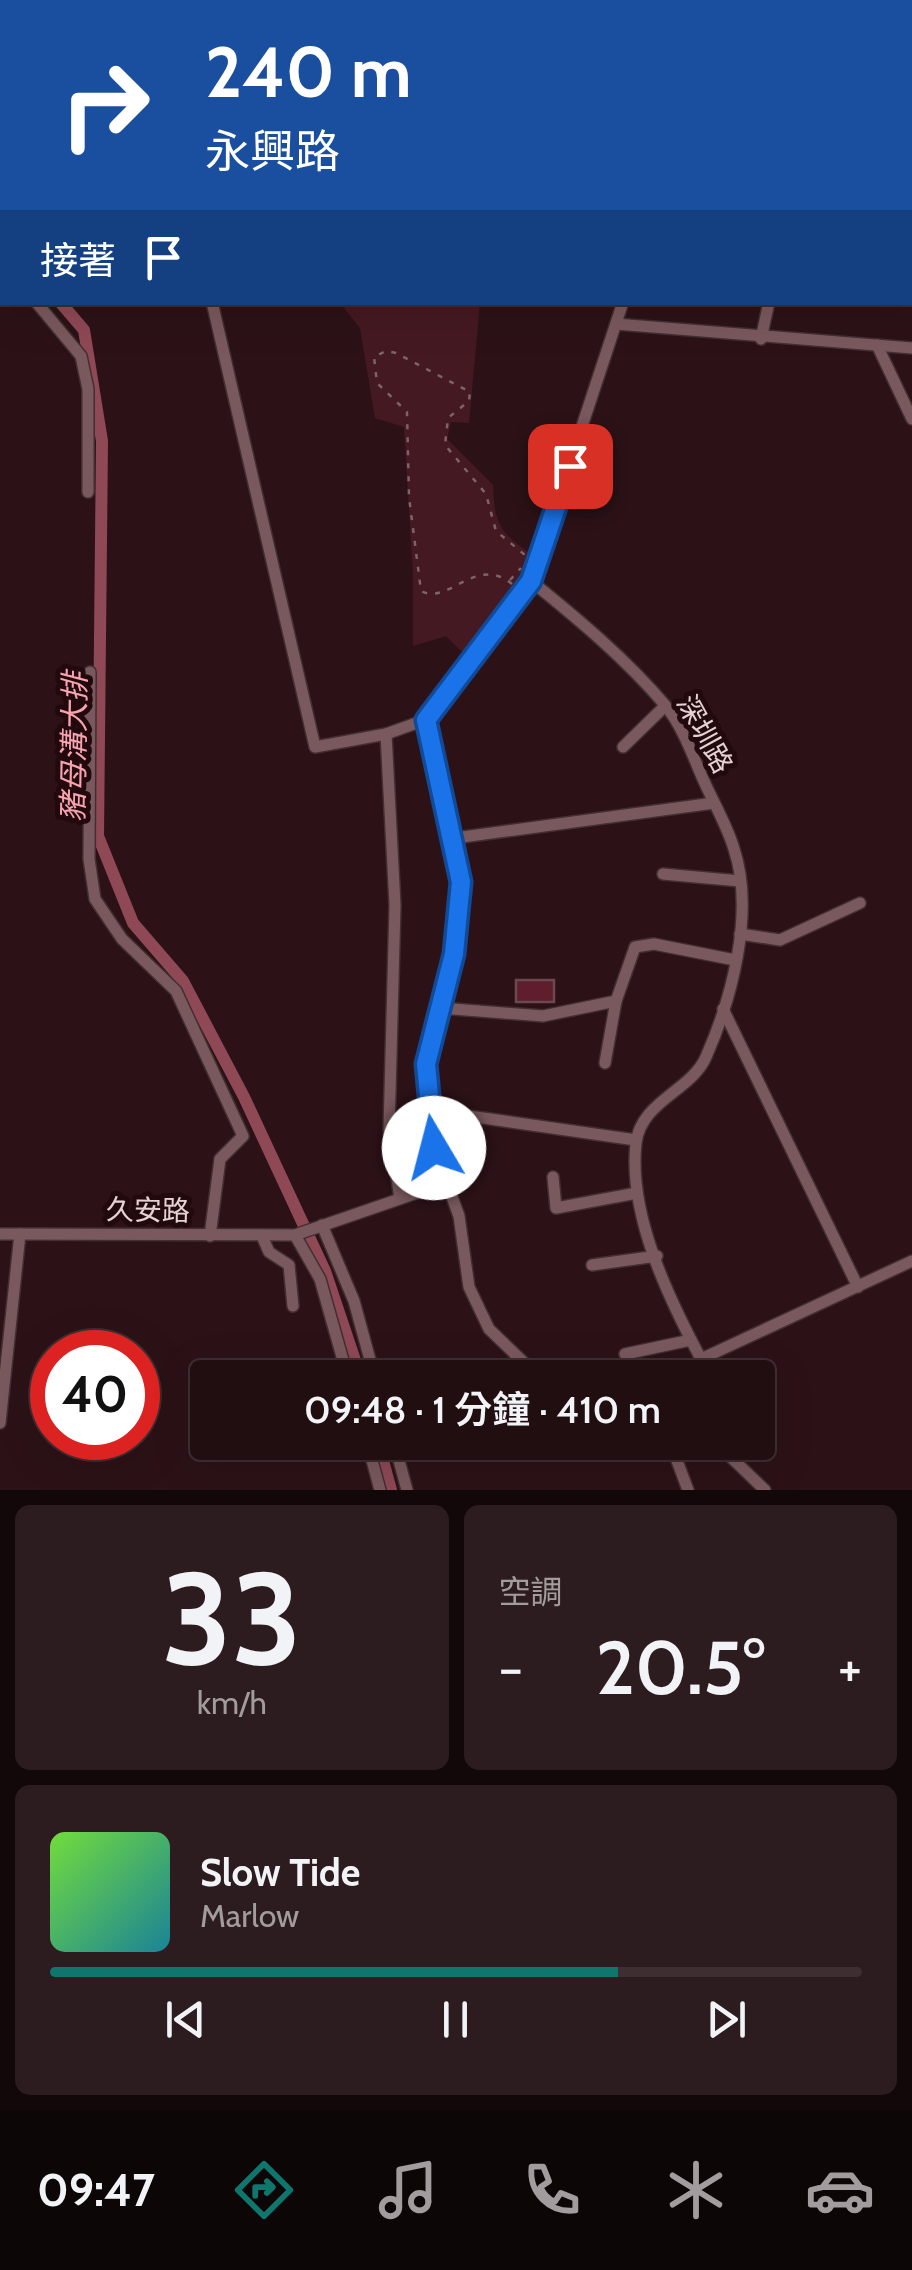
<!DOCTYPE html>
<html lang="zh-TW">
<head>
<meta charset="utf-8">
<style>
  body { margin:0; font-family:Cabin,"Noto Sans TC",sans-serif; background:#2d1c1f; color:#f1f3f6; height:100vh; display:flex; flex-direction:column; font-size:38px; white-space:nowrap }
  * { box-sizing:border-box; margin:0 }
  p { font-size:32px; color:#a29c9f }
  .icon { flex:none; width:55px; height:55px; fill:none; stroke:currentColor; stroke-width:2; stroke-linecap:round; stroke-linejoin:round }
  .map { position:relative; height:1490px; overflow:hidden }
  .side { display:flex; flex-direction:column; gap:15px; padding:15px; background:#120809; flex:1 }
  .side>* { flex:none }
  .guide { position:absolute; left:0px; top:0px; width:912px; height:305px; box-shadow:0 10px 40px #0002,0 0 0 2px #3e2e31; background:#1a4fa0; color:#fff; overflow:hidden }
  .speed { position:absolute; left:30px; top:1330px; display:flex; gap:20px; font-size:50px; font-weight:700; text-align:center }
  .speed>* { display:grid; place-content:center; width:130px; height:130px; border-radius:50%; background:#210e11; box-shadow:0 10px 40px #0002,0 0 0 2px #3e2e31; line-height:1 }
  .speed .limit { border:15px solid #d22; background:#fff; color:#111 }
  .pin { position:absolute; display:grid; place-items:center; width:85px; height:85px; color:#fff; margin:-42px; border-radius:20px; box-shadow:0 5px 15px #0006 }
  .me { position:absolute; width:110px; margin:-55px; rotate:352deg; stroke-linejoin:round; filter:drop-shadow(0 0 8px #0008) }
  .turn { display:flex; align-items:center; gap:35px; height:210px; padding:0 40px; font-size:45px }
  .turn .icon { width:130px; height:130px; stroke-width:2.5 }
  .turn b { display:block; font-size:70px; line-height:85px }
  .then { display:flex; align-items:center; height:95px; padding:0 40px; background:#0003; gap:20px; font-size:38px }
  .big { font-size:75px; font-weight:600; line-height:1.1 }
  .side .widget { flex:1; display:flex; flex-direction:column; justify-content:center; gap:15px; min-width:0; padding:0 35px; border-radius:15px; background:#2d1c1f }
  .side .dial { align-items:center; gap:0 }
  .dial b { font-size:130px; line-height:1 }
  .song { display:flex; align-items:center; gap:30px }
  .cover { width:120px; height:120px; border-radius:15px; background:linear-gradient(135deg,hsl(100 70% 55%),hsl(190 70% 35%)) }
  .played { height:10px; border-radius:5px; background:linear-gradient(90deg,#0f766e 70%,#3e2e31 70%) }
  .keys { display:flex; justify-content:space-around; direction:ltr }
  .heat { display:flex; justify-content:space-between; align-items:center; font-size:55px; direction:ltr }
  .side .tiles { flex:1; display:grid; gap:15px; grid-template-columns:1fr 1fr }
  .widget:last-child { grid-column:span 2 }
  .trip { position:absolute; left:190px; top:1360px; width:585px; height:100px; border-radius:10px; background:#210e11; box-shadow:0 10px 40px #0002,0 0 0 2px #3e2e31; font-weight:600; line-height:100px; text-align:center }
  .tabs { display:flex; height:160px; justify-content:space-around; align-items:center; background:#0d0607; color:#a29c9f }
  .tabs .icon { width:70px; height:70px }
  .tabs .current { color:#0f766e }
  .tabs b { font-size:45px; color:#f1f3f6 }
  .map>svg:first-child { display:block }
  .green { fill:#451922 }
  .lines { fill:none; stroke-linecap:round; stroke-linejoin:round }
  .canal { stroke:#8f4856; stroke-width:12 }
  .building { fill:#5f1d2d; stroke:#694a4f; stroke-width:2.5 }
  .minor-casing { stroke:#412f32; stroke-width:14 }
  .path { stroke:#7c6569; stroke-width:2.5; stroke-dasharray:5 8; stroke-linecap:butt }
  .minor { stroke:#7a595e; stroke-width:11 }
  .route-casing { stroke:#114b97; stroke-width:25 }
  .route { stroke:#1a73e8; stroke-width:18 }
  .labels { text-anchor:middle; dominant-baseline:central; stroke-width:10; stroke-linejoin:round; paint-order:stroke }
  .street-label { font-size:28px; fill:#e5d2d4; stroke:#22090e }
  .water-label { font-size:30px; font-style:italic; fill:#f7a3b0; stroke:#22090e }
</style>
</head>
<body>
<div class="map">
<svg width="912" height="1490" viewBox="0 0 912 1490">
  <rect width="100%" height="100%" fill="#2c1217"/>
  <path class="green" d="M340,303H480L469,423L451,422L447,439L493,485C494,530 504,535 538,559L463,653L446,636L413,646V574L404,427L375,418L360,328Z"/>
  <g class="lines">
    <g class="canal">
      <polyline points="88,2 89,0"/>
      <polyline points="60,302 84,330 102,441 98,836 133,923 183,981 244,1097 325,1271 361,1378"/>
      <polyline points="378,1442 391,1490"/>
    </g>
  </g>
  <rect class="building" x="516" y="980" width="38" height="22"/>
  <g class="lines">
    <g class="minor-casing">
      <g id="minor">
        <polyline points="72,2 73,0"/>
        <polyline points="219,2 219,0"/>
        <polyline points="746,2 747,0"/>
        <polyline points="0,106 2,106"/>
        <polyline points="910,115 912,115"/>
        <polyline points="0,162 2,151"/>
        <polyline points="0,249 2,254"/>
        <polyline points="910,276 912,277"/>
        <polyline points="36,302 81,356 88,389 88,492"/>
        <polyline points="212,302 315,747 386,734 425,720"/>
        <polyline points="616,324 912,348"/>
        <polyline points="761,339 769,302"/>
        <polyline points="877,345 912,419"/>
        <path d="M531,581C578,619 626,659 665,705C683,727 692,754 703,779C713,802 727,825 734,849C755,912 732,998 706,1057C691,1091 641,1101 636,1143C628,1214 668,1297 701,1359"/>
        <polyline points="90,672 89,859 95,899 122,939 176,991 243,1136 220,1159 210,1236"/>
        <polyline points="386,734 395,905 389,1130 400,1198"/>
        <polyline points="623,747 665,706"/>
        <polyline points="455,838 714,803"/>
        <polyline points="663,874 740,881"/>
        <polyline points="740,934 780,940 860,903"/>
        <polyline points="440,1008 543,1016 616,1001"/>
        <polyline points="723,1009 858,1287"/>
        <polyline points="605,1063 616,1001 635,947 654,944 735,960"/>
        <polyline points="427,1110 636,1140"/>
        <polyline points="553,1177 556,1208 637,1193"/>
        <polyline points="322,1225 354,1301 375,1378"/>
        <polyline points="0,1234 295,1235 446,1183"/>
        <polyline points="295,1235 320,1279 348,1378"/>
        <polyline points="262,1236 269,1252 289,1265 293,1306"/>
        <polyline points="592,1265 657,1256"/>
        <polyline points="625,1354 691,1340"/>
        <polyline points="540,1378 489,1329 469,1287 459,1216 434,1148 426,1063 455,954 461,882 455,838 425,720 531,581 623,302"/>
        <polyline points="683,1378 701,1359 912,1261"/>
        <polyline points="0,1423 20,1234"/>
        <polyline points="367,1442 380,1490"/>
        <polyline points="394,1442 407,1490"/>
        <polyline points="670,1442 688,1490"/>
        <polyline points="715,1442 765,1490"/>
      </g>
    </g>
    <g class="path">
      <polyline points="510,580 521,568"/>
      <path d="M512,584C476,554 448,606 421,591L409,497L407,412L377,383L374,357L386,351L396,353L470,392L469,401L448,418L445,445L486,494L496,531L525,555"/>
    </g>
    <use href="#minor" class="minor"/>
  </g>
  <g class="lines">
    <g class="route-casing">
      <polyline id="route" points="434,1148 426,1064 454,954 461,882 426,720 531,581 570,466"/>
    </g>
    <use href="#route" class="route"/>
  </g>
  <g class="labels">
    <g class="street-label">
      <text transform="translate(705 734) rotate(61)">深圳路</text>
      <text transform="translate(148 1210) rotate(1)">久安路</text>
    </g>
    <g class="water-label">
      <text transform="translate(74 747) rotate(-89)">豬母溝大排</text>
    </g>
  </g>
</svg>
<div class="speed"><div class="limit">40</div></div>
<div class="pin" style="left:570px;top:466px;background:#d93025"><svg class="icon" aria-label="arrive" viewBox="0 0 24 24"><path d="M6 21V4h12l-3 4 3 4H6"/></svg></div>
<svg class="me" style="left:434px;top:1148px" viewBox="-20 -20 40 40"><circle r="19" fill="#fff"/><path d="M0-13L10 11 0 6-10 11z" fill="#1a73e8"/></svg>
<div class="trip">09:48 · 1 分鐘 · 410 m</div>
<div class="guide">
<div class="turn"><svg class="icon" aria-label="right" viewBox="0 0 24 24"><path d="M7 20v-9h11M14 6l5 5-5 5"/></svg><div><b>240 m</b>永興路</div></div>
<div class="then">接著<svg class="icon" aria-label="arrive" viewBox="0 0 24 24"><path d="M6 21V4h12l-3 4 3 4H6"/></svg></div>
</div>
</div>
<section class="side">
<div class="tiles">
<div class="widget dial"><b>33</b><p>km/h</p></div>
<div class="widget"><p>空調</p>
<div class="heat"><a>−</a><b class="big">20.5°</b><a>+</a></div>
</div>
<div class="widget">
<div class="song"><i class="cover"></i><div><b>Slow Tide</b><p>Marlow</p></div></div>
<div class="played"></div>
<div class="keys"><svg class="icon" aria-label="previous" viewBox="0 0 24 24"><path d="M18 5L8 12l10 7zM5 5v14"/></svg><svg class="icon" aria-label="pause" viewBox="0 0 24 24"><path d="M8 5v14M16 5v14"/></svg><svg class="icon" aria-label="next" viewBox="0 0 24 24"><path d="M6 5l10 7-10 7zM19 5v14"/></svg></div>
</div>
</div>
</section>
<nav class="tabs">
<b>09:47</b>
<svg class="icon current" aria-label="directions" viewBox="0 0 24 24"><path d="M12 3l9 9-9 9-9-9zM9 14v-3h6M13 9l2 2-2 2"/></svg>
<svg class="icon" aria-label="music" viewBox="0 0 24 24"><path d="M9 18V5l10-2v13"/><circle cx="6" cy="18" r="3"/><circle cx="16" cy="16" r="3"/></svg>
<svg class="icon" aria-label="phone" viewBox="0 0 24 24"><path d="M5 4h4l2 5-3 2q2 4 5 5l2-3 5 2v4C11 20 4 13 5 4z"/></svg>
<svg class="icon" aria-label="climate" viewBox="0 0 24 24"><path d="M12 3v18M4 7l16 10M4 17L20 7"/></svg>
<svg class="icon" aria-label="car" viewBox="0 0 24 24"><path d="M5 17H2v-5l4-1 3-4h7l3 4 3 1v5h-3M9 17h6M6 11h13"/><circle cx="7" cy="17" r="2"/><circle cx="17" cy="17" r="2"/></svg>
</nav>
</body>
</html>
